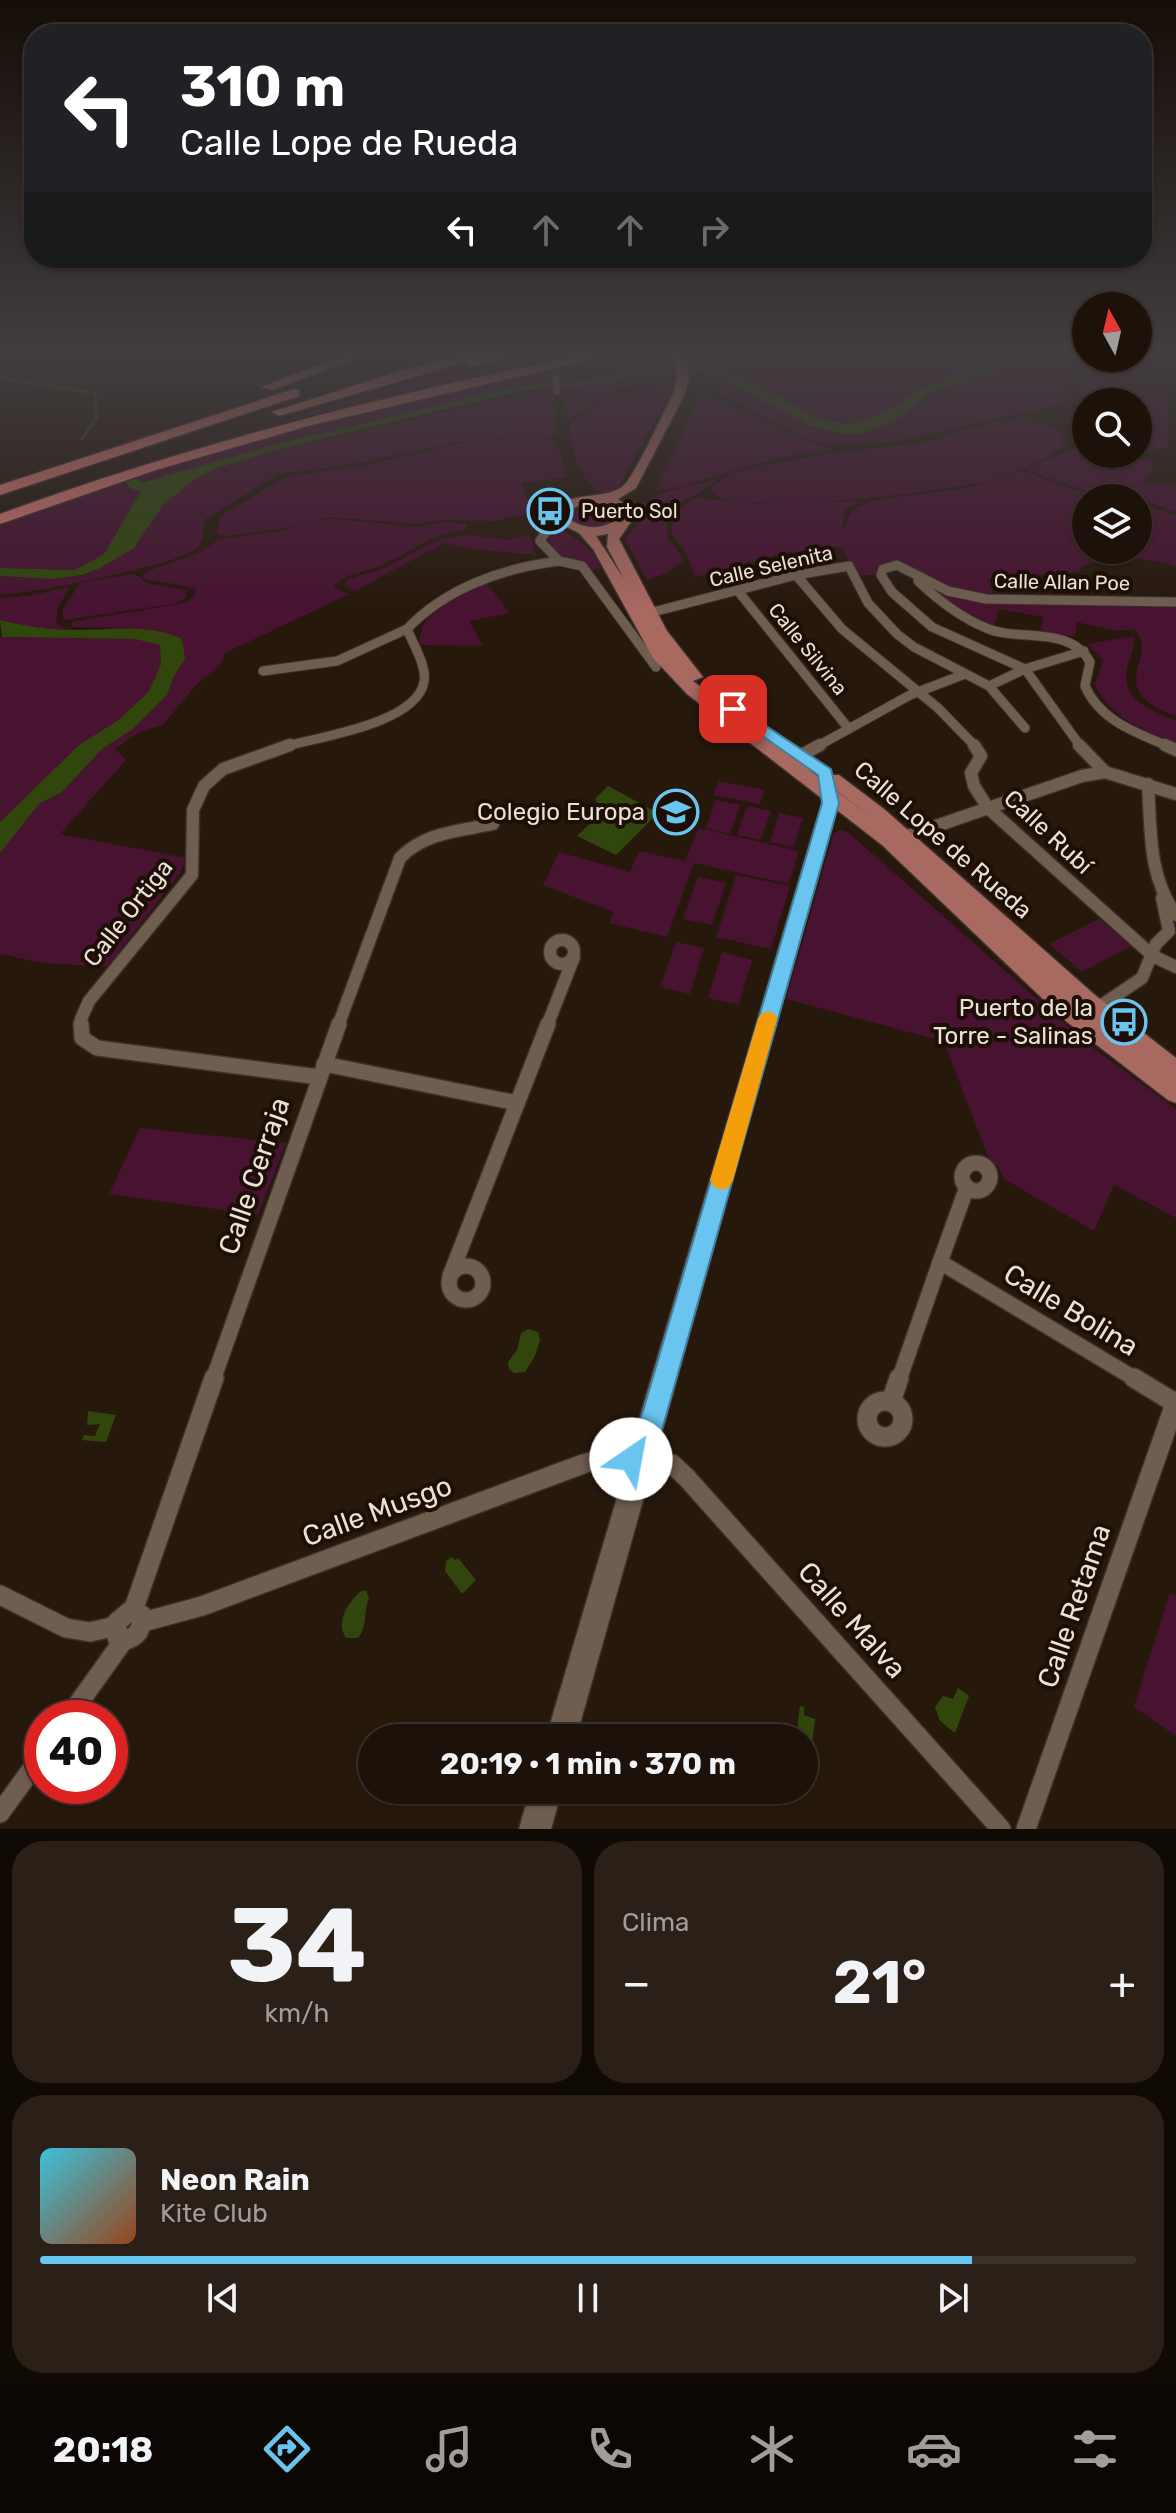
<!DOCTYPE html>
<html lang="es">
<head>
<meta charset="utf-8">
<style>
  body { margin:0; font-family:Rubik,sans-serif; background:#2a2017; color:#f1f3f6; height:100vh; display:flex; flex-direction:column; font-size:30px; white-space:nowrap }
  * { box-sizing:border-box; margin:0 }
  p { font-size:26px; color:#a09e9c }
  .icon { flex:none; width:44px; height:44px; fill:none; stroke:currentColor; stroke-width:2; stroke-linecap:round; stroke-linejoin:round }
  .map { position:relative; height:1829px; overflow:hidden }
  .panel { display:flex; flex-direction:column; gap:12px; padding:12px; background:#100a05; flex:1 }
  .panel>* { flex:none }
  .banner { position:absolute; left:24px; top:24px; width:1128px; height:244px; border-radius:32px; box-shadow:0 2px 6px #0004,0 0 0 2px #3b322a; background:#202124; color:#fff; overflow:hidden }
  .needle { width:52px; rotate:352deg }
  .fabs { position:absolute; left:1072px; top:292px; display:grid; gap:16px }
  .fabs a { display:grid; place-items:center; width:80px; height:80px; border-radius:50%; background:#1d1209; box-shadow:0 2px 6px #0004,0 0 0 2px #3b322a; font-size:40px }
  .speed { position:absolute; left:24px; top:1700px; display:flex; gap:16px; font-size:40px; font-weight:700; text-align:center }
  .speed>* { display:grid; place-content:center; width:104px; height:104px; border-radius:50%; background:#1d1209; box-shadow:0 2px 6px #0004,0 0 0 2px #3b322a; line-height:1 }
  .speed .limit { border:12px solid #d22; background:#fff; color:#111 }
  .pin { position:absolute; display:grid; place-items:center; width:68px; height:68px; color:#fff; margin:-34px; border-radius:16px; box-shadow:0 4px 12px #0006 }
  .me { position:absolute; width:88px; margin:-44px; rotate:33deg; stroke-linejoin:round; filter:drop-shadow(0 0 6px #0008) }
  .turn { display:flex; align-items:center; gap:28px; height:168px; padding:0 24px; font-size:36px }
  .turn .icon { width:104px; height:104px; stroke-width:2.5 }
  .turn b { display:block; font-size:56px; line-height:68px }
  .lanes { display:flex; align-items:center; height:76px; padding:0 24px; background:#0003; justify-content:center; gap:40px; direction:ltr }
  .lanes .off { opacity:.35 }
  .big { font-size:60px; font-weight:700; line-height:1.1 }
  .panel .tile { flex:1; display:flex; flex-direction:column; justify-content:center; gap:12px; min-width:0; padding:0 28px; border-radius:32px; background:#2a2017 }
  .panel .dial { align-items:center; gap:0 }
  .dial b { font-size:104px; line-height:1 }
  .song { display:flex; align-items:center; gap:24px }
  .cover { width:96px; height:96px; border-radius:12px; background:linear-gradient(135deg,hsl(190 70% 55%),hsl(20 70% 35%)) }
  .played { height:8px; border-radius:4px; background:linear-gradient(90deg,#69c4f0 85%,#3b322a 85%) }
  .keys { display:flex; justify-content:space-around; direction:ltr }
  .heat { display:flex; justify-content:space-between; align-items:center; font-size:44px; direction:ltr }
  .panel .tiles { flex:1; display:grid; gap:12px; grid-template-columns:1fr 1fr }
  .tile:last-child { grid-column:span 2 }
  .trip { position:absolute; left:358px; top:1724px; width:460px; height:80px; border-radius:40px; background:#1d1209; box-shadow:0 2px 6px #0004,0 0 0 2px #3b322a; font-weight:700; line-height:80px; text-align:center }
  .tab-bar { display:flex; height:128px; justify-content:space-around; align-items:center; background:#0c0704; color:#a09e9c }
  .tab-bar .icon { width:56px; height:56px }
  .tab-bar .active { color:#69c4f0 }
  .tab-bar b { font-size:36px; color:#f1f3f6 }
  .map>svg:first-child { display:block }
  .green { fill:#471330 }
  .water { fill:#31460d }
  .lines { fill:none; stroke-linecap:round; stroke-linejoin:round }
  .stream { stroke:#31460d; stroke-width:3 }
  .street-far4-casing { stroke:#3b302b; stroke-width:9 }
  .street-far3-casing { stroke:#3b302b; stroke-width:11 }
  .street-far2-casing { stroke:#3b302b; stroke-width:15 }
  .street-far1-casing { stroke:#3b302b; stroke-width:18 }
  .street-casing { stroke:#3b302b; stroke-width:22 }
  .secondary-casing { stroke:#3b302b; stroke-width:3 }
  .primary-casing { stroke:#3b302b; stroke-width:3 }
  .highway-casing { stroke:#3b302b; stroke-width:3 }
  .street-far4 { stroke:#6f5d50; stroke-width:7 }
  .street-far3 { stroke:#6f5d50; stroke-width:9 }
  .street-far2 { stroke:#6f5d50; stroke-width:12 }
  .street-far1 { stroke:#6f5d50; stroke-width:15 }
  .street { stroke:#6f5d50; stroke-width:19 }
  .secondary { fill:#6f5d50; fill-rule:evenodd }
  .primary { fill:#a86960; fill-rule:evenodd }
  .highway { fill:#ce716b; fill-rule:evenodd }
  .route { fill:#69c4f0; stroke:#447f9c; stroke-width:2 }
  .slow { fill:#f59e0b }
  .labels { text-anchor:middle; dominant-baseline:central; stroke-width:8; stroke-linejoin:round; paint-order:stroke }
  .far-poi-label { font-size:20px; fill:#ece1d9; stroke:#1d0f05; text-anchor:start }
  .far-street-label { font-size:20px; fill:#ece1d9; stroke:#1d0f05 }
  .poi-label { font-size:24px; fill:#ece1d9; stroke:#1d0f05; text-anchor:end }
  .street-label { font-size:24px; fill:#ece1d9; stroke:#1d0f05 }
  .near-street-label { font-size:28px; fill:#ece1d9; stroke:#1d0f05 }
</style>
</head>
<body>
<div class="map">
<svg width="1176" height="1829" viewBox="0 0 1176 1829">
  <rect width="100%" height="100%" fill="#27180c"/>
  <g class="green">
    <polygon points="536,353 591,353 490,372 262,427 434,375"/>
    <polygon points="701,353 1005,353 922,388 883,413 848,424 816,418 781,397 713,367 670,365 594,379 514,387 273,445 144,482 135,479 126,482 125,485 141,491 104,554 75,570 0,568 0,524 229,444 558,365 630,354 653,354 673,360 700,359"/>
    <path d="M1038,353H1075L1070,355L1065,403L893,442L827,445L805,437L712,390L721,382C697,357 622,388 595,400L587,409L568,420L562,386L591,385L673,371L707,372L811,426L839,433L895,420L930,394L1024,362Z"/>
    <polygon points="1138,353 1176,353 1176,372 1114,384 1093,401 1081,398 1081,357 1138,358"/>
    <path d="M677,378L617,491L601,493C577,477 572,452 569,424L583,418L603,400L656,385L662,379Z"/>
    <path d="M552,387L557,432L552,435L457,442L365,462L279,474L204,520C203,530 204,542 196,549C179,564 25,596 0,594V576L52,579L82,575L134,548L164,504L194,480L217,468L273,451Z"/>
    <polygon points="1126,387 1148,389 1167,398 1169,447 1148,452 1138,450 1138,402 1100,402 1112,392"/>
    <path d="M707,397C751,410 788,438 833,449L774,459L679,487L656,490L700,398Z"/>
    <path d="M1025,418L1047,425L1061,433L1064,444C1049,460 1021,471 999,478C956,491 756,515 720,497C717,496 713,491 711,488L729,474L760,466L833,453L928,442L987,424Z"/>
    <path d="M534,436C561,438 559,455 567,477L521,483L527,499L561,496L550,506L548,512L511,516L497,521L442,520L418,524L328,517L280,529L224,536L216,534L221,516L285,477L367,465L458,444Z"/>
    <polygon points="1082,448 1086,449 1086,454 1118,454 1155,461 1144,484 1176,485 1176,512 1138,498 1089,492 1026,470 1067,451"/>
    <path d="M1023,471L1080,492L1111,498H1086V550H1138V502L1176,516V567C1152,556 1107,557 1082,566L1079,572L987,579L995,597C979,594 961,591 945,586C920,578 903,549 876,568L878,575H858L842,547L817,546L818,552H788L695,577L686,552L671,533L675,512L696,498L758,504L861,501L846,509L842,528H845L850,514L857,507L875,500L966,488Z"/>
    <path d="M717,479L711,486L667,510L643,505C658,490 695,486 717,479Z"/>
    <path d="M590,502L609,505L617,510V520C601,529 585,529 569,519L567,513L573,507Z"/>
    <polygon points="641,511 663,514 667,517 667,537 684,560 666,573 647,580 625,539 636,526"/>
    <polygon points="333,519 417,527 442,522 467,524 466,529 438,536 380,566 350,575 334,585 336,589 349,594 225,653 221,664 194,687 164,724 138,733 115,749 126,760 60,834 186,858 180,873 107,967 43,963 0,954 0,853 39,804 62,792 102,749 133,729 167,695 174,676 185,659 130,628 72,627 71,622 185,603 195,596 196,588 144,579 143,573 201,552 219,539 280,531 312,521"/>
    <path d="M553,526C573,536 592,546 601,568L590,572L559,555L549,545V535Z"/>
    <path d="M470,535L508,540L530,535L536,555C503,551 474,551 444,543L355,591L345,587L346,581C357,574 370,574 382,569C413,556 434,535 470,535Z"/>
    <polygon points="134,574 148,584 186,590 186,598 173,604 64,620 62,611 80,583"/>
    <path d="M486,583L510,613L469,621L483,646L419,645C424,601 450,598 486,583Z"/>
    <path d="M928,586L975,600L1001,604L1176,606V716C1098,689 1164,654 1133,629L1116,631L1077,622L1075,636L1040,635L1043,617L999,609L994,626L962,610Z"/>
    <polygon points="67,587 69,589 58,607 56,622 67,630 30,627 0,620 0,598 34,595"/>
    <path d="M1135,636C1135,650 1127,661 1126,675C1125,703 1156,711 1176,721V744C1143,730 1109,717 1093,682L1096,683L1103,660L1087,644Z"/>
    <polygon points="0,637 135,639 160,645 161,664 149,691 120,719 79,745 0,822"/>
    <polygon points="718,781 765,790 760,804 713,795"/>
    <polygon points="716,800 740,805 730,834 706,828"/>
    <polygon points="747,806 771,811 761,840 737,835"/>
    <polygon points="779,813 803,818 794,847 770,842"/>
    <polygon points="698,828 799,851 789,884 694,863 667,937 609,923 613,912 543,885 559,852 630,872 639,851 685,861"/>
    <polygon points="840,830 848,832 1089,1045 1176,1109 1176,1218 1114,1185 1094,1231 1004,1179 999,1168 989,1159 942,1037 931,1038 786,999 833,835"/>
    <polygon points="736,875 790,886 771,949 716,937"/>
    <polygon points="698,877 726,883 712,925 683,919"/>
    <polygon points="1099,919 1131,946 1082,972 1049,944"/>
    <polygon points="676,942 704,948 690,994 660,987"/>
    <polygon points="722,952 752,960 739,1005 708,998"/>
    <polygon points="140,1128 286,1143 258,1215 109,1194"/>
    <polygon points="1170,1592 1176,1596 1176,1736 1134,1707"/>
  </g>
  <g class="water">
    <polygon points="1005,353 1038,353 1024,362 930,393 895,420 864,433 839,433 811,426 707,372 673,371 591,385 520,391 273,451 217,468 194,480 164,504 134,548 100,568 82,575 52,579 0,576 0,568 75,570 104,554 141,491 131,489 125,482 135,479 144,482 273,445 514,387 594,379 670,365 713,367 781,397 816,418 848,424 883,413 922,388"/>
    <path d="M0,620C25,626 50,630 76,630C113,630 148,623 182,639L185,659L174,676L167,695L133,729L102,749L62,792L39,804L0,853V822L79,745L120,719L149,691L161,664L160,645L135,639L2,637Z"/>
    <polygon points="608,786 658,813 616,855 577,836 599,815 600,807 595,799"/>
    <polygon points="528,1329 538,1332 540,1340 535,1356 525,1372 514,1373 509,1369 508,1362 517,1350 521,1333"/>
    <polygon points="88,1411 116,1415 106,1442 82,1440 84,1435 95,1436 100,1424 87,1425"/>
    <polygon points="452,1557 455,1560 458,1558 476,1580 462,1594 445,1571 446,1561"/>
    <path d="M366,1590L369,1598C363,1611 368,1627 358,1638H346C335,1621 348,1603 361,1591Z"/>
    <polygon points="958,1688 969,1696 955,1733 940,1721 935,1707 943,1696 953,1699"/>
    <polygon points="800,1706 804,1707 804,1715 815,1719 809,1767 804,1765 804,1738 796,1738"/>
  </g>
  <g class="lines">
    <g class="stream">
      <polyline points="711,369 727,353"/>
      <polyline points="0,378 95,393 97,417 82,439"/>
    </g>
    <g class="street-far4-casing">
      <g id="street-far4">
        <polyline points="556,378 557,391"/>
        <polyline points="548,527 560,516"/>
      </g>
    </g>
    <g class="street-far3-casing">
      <g id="street-far3">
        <polyline points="550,525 540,541 559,561 582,566 656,667"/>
        <polyline points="796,575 842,629 938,708 976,747"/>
        <path d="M918,581C937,599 962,618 986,628C1019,642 1070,625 1090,662L1085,686C1100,721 1137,733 1170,747"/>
        <polyline points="738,591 849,729"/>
        <polyline points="649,613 796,575 849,566 868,603 897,634 914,647 989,686 1025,728"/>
        <polyline points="263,671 337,661 407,629"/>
        <polyline points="989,686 1025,669 1084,651"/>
        <path d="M283,747C318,737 416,724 424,682C427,666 413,644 407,629C446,588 503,568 559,561"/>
        <polyline points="816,747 910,695 965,674"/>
        <polyline points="1081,747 1025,669 932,627 892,592 881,575 883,569 897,565 948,591 986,599 1176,602"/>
      </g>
    </g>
    <g class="street-far2-casing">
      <g id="street-far2">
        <polyline points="974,745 981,756 971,773 974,786 988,808 1153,956 1176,967"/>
        <polyline points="1079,745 1105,772"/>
        <polyline points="1165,745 1176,750"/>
        <polyline points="800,756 820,745"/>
        <path d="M1148,784C1151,830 1148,876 1176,915"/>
        <polyline points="907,836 1082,776 1105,772 1176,794"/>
        <circle cx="562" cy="952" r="12"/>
        <polyline points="1096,1009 1142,978 1156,944 1169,931 1162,898"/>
        <polyline points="81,1026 81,1019 89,1001 192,875 193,810 204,786 223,769 290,745"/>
        <path d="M338,1026L400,858C425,832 460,831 493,824"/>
        <polyline points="547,1026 574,957"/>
      </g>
    </g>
    <g class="street-far1-casing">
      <g id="street-far1">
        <polyline points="81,1024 82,1038 97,1048 319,1077"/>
        <polyline points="324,1064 517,1103"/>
        <circle cx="976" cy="1177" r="14"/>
        <polyline points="940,1262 967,1187"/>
        <circle cx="466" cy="1283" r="17"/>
        <polyline points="450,1276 548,1024"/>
        <polyline points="213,1380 339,1024"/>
        <polyline points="899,1380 940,1262 1137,1380"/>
      </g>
    </g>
    <g class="street-casing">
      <g id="street">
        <polyline points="1134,1378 1175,1403"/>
        <circle cx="885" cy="1419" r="18"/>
        <polyline points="891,1402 899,1378"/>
        <polyline points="654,1459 672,1464 686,1477 1001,1829"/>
        <polyline points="0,1595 66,1628 90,1632 116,1626"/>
        <path d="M130,1611L142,1615C141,1631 139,1636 123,1641L117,1637V1622Z"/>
        <polyline points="133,1611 214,1378"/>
        <polyline points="143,1622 202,1606 583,1464 607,1457 630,1456"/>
        <polyline points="68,1718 123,1641"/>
        <polyline points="0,1813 42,1755"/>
        <polyline points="1026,1829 1176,1401"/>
      </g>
    </g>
    <g class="secondary-casing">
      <g id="secondary">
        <polygon points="830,798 838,803 660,1438 667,1460 661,1473 649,1479 576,1738 546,1738 624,1474 617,1452 623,1439 635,1433 822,803"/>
        <polygon points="530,1790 562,1790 551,1829 519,1829"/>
      </g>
    </g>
    <g class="primary-casing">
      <path id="primary" d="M666,353H679L686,359L689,378L685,394L636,488L618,499L633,511V519L619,539L667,631L703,677L693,681L872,818L827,783L824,779L827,775H839L884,809L1095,995L1176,1058V1103L1168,1100L1067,1022L882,845L687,694L653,658L593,549L579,533L555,521L554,512C570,489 601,501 622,487C634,479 664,411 673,394L677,378L676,360ZM588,503L609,506L619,512V518C603,530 585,530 569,519L570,509ZM608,534L607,547L624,579L596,536Z"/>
    </g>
    <g class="highway-casing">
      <g id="highway">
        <polygon points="352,353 370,353 273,390 261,387"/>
        <polygon points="470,353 523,353 472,367 466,362 279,416 272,412 402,370"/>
        <path d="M593,353H619L308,426L156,470L0,524V514C194,443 392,393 593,353Z"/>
        <polygon points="294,389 299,390 299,396 0,495 0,485"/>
      </g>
    </g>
    <use href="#street-far4" class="street-far4"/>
    <use href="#street-far3" class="street-far3"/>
    <use href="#street-far2" class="street-far2"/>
    <use href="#street-far1" class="street-far1"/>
    <use href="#street" class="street"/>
    <use href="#secondary" class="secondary"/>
    <use href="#primary" class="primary"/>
    <use href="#highway" class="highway"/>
  </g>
  <linearGradient id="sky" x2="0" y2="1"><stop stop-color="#150d07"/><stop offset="0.58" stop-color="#413d40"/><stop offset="1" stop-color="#413d40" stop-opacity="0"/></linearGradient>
  <rect width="1176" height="609" fill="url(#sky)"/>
  <path class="route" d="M733,704L831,769L839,803L658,1444L654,1453L644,1457L640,1469L631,1472L621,1469C616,1457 619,1449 624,1437L635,1433L643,1411L822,803L818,775L728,712L726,709Z"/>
  <polygon class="slow" points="768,1011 775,1014 777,1019 733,1180 729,1187 722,1190 714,1187 710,1180 758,1019 761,1014"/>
  <defs>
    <g id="bus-ring" transform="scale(2.3)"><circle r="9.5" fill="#1d0f05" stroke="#69c4f0" stroke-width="1.5"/><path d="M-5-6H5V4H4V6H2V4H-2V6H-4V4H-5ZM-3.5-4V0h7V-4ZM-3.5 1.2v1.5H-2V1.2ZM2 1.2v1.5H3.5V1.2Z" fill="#69c4f0"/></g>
    <g id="school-ring" transform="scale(2.3)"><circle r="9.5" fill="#1d0f05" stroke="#69c4f0" stroke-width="1.5"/><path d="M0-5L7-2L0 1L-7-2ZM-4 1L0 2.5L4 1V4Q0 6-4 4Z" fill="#69c4f0"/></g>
  </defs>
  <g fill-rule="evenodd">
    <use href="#bus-ring" x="550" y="511"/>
    <use href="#school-ring" x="676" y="812"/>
    <use href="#bus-ring" x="1124" y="1022"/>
  </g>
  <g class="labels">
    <g class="far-poi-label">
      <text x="581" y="511">Puerto Sol</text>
    </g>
    <g class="far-street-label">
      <text transform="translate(771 566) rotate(-13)">Calle Selenita</text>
      <text transform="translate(1062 582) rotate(1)">Calle Allan Poe</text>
      <text transform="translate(808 649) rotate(51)">Calle Silvina</text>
    </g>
    <g class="poi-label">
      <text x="645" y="812">Colegio Europa</text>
      <text x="1093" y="1008">Puerto de la<tspan x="1093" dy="28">Torre - Salinas</tspan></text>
    </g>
    <g class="street-label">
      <text transform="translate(1048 832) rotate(43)">Calle Rubí</text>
      <text transform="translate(943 840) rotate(41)">Calle Lope de Rueda</text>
      <text transform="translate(128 913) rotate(-52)">Calle Ortiga</text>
    </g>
    <g class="near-street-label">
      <text transform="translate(254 1176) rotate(-71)">Calle Cerraja</text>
      <text transform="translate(1071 1310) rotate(31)">Calle Bolina</text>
      <text transform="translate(377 1511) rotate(-20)">Calle Musgo</text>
      <text transform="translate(1074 1606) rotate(-71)">Calle Retama</text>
      <text transform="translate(852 1620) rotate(48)">Calle Malva</text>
    </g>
  </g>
</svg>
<div class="fabs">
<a><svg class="needle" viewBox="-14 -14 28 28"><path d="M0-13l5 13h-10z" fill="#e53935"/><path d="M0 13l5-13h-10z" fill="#a09e9c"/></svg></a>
<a><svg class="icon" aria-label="search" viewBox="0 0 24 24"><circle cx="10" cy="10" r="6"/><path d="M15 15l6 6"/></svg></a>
<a><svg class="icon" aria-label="layers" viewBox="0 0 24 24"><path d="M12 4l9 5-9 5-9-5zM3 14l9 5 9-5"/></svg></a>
</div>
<div class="speed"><div class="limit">40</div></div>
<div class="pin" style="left:733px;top:709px;background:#d93025"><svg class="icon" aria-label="arrive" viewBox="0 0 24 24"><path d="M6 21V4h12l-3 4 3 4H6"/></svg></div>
<svg class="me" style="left:631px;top:1459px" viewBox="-20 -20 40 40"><circle r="19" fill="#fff"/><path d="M0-13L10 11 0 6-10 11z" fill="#69c4f0"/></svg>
<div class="trip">20:19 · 1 min · 370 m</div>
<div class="banner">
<div class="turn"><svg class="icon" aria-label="left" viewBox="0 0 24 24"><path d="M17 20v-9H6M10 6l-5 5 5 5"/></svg><div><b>310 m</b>Calle Lope de Rueda</div></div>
<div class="lanes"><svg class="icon" aria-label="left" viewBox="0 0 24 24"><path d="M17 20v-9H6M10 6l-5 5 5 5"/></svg><svg class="icon off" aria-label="ahead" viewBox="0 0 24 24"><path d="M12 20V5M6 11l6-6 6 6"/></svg><svg class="icon off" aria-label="ahead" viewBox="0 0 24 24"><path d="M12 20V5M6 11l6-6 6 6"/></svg><svg class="icon off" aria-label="right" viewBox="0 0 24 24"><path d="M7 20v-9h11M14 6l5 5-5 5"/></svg></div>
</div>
</div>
<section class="panel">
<div class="tiles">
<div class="tile dial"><b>34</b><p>km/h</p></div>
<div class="tile"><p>Clima</p>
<div class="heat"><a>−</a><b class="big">21°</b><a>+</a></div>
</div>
<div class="tile">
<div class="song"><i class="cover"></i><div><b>Neon Rain</b><p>Kite Club</p></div></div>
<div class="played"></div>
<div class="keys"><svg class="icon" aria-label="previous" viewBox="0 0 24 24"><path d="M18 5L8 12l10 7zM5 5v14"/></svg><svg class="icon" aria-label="pause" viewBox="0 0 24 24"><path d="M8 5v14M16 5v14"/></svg><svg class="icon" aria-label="next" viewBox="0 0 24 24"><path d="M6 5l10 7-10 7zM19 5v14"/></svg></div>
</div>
</div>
</section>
<nav class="tab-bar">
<b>20:18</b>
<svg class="icon active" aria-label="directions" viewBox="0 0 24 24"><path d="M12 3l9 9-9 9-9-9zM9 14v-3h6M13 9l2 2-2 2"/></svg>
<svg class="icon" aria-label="music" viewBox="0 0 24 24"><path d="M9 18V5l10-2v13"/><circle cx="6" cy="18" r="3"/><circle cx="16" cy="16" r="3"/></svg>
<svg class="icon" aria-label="phone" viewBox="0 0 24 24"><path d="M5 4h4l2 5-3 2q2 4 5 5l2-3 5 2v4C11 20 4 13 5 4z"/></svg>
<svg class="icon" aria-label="climate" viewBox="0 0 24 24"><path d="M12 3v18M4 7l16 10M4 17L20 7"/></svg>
<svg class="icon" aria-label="car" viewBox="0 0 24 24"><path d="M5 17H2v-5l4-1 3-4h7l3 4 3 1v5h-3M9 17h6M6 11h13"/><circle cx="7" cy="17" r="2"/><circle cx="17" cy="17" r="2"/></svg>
<svg class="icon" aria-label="filters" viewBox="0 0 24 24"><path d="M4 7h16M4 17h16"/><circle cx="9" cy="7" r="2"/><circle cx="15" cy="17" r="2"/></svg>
</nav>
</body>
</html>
